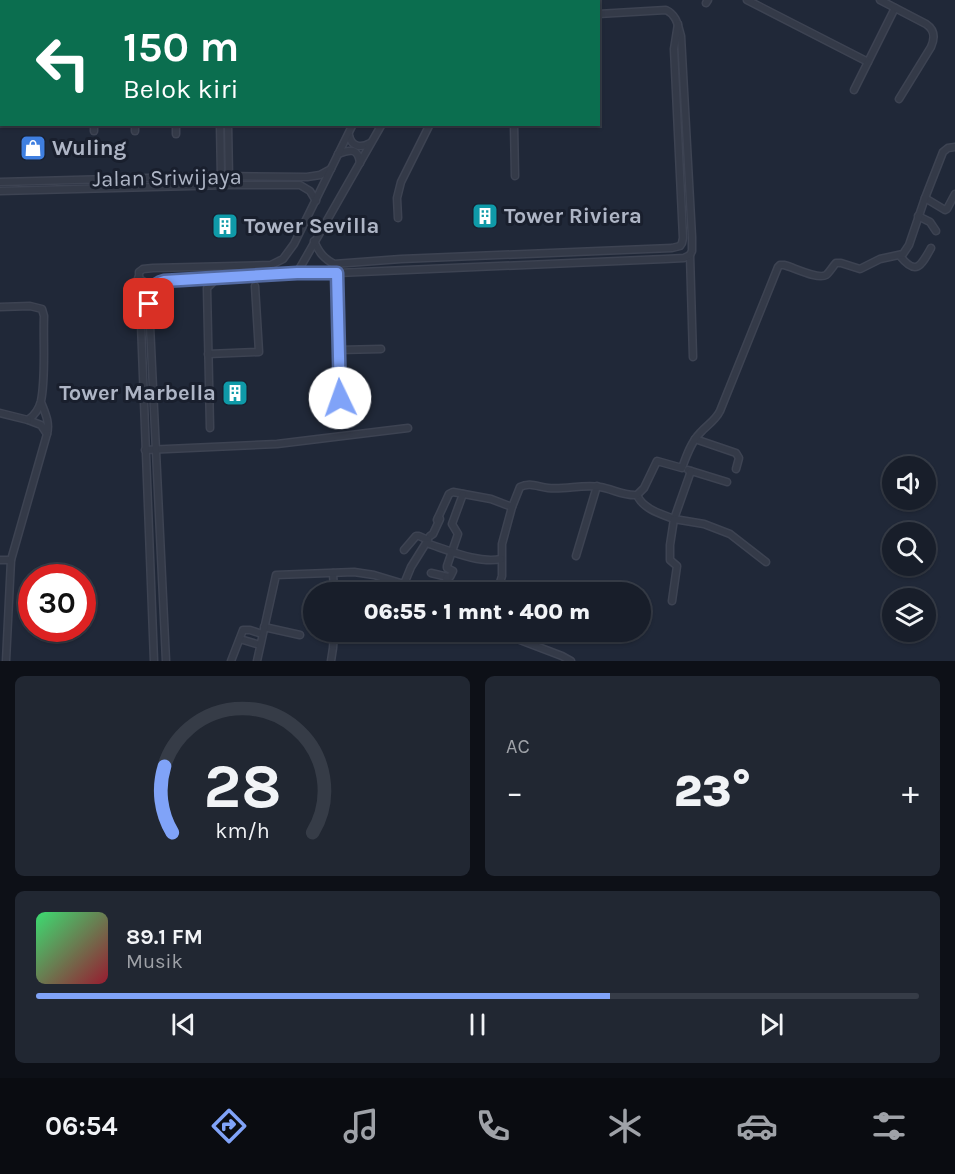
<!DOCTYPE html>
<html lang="id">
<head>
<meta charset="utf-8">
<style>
  body { margin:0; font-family:Karla,sans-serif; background:#212732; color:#f1f3f6; height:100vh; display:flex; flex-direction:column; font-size:22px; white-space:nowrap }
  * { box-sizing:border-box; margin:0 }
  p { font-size:20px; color:#9fa2a8 }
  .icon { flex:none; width:33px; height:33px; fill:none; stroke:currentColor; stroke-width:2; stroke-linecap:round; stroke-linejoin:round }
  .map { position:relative; height:661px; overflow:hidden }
  .side { display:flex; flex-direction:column; gap:15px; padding:15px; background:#0d1017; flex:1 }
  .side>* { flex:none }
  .hud { position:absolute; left:0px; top:0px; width:600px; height:126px; box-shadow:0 2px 4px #0004,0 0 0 2px #363c47; background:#0b6e4f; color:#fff; overflow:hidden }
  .buttons { position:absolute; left:882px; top:456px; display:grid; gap:12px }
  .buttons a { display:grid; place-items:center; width:54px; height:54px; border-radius:50%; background:#181e2a; box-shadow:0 2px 4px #0004,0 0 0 2px #363c47; font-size:30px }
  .speed { position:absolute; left:18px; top:564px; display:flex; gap:12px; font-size:30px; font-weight:700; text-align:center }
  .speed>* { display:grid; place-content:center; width:78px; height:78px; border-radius:50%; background:#181e2a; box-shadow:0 2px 4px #0004,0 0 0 2px #363c47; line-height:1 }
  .speed .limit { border:9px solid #d22; background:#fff; color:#111 }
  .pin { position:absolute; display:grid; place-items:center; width:51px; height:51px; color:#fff; margin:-26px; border-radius:12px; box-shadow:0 3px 9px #0006 }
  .me { position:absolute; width:66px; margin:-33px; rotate:357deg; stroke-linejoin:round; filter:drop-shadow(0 0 4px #0008) }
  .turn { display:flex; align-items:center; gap:21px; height:126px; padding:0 24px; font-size:27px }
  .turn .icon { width:78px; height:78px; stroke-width:2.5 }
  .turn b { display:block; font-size:42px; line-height:51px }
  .big { font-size:45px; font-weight:800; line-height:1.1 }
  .side .widget { flex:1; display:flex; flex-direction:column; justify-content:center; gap:9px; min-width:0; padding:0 21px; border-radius:9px; background:#212732 }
  .side .dial { align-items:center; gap:0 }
  .dial svg { height:156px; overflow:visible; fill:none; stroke:#363c47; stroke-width:7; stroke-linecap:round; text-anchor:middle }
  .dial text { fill:#f1f3f6; stroke:none }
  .song { display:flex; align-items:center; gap:18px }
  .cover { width:72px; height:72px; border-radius:9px; background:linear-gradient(135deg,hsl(140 70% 55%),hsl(350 70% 35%)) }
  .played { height:6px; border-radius:3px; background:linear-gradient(90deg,#80a3f8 65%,#363c47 65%) }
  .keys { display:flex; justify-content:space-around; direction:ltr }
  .heat { display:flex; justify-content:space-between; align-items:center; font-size:33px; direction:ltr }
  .side .tiles { flex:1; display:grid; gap:15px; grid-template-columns:1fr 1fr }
  .widget:last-child { grid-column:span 2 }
  .trip { position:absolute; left:303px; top:582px; width:348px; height:60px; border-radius:30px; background:#181e2a; box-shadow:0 2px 4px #0004,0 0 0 2px #363c47; font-weight:800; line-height:60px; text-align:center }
  .menu { display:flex; height:96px; justify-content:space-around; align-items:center; background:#0a0c11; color:#9fa2a8 }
  .menu .icon { width:42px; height:42px }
  .menu .selected { color:#80a3f8 }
  .menu b { font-size:27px; color:#f1f3f6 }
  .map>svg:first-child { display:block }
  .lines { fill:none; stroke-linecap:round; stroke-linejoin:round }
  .minor-casing { stroke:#3d4352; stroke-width:9 }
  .minor { stroke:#343a48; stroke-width:6 }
  .route-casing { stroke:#536aa1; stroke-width:15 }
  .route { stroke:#80a3f8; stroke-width:10 }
  .labels { text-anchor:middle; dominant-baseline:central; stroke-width:6; stroke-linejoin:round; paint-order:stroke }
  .poi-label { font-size:22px; font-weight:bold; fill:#aeb5c5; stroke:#191f2d; text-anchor:start }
  .street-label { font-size:22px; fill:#aeb5c5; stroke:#191f2d }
</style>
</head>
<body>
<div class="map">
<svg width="955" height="661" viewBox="0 0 955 661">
  <rect width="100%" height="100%" fill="#202838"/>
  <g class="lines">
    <g class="minor-casing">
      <g id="minor">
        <polyline points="25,0 26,2"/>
        <polyline points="74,0 75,2"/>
        <polyline points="123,0 124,2"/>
        <polyline points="168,0 169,2"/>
        <polyline points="217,0 217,2"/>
        <polyline points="225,0 225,2"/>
        <polyline points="241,0 242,2"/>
        <polyline points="747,0 868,62 895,8"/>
        <path d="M880,0L926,24C935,30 935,38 931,47L899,99"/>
        <polyline points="47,2 49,0"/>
        <polyline points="295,2 296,0"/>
        <polyline points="348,2 349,0"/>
        <polyline points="355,2 356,0"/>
        <polyline points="422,2 423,0"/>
        <polyline points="453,2 454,0"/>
        <polyline points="706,3 708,0"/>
        <path d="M598,14L666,10C677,15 678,26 681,36L692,237V251L690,255L693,357"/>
        <polyline points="0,29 2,28"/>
        <polyline points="0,39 2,43"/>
        <polyline points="854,90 868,62"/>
        <polyline points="94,124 94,131"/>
        <polyline points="135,124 135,131"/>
        <polyline points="176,124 176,134"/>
        <polyline points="220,124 221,178"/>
        <polyline points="228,124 229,178"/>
        <polyline points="514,124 515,176"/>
        <path d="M349,135C351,146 360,149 370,143"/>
        <path d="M338,154C351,149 358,148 360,163"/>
        <polyline points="0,182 221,176 307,177 320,175 331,169"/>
        <polyline points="0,191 229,185 300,185 310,191 316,201"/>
        <polyline points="925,198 945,210 947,209 955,194"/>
        <polyline points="918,216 930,222 936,231"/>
        <polyline points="398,218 397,198 401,182 430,124"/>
        <path d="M314,241C319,252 323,258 334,264L401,259L672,248L680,246L682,243L683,238L674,49L678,24"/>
        <path d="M900,256C916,276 921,266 931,248"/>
        <polyline points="297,273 382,124"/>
        <polyline points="337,273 340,398"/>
        <polyline points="138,278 153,287"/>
        <path d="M0,307L30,306L42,309L44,316C43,342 46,377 41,401C39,409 35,415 28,420L41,425L47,434C50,422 45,413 41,402"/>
        <polyline points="338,350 381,349"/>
        <polyline points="208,354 259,352 255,286"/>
        <polyline points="0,413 28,420"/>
        <polyline points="210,428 207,288 217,278"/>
        <polyline points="695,439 736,453 739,458 736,469"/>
        <polyline points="145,450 277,444 408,428"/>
        <polyline points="688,470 727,482"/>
        <path d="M637,495C643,509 661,514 674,519L691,471"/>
        <polyline points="437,520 449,494 453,492 491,499 512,507"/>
        <polyline points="430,536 433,534 440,519 438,518"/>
        <polyline points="404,550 416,536 419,536 428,540"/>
        <polyline points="576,556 597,486"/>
        <polyline points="0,560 11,560"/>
        <polyline points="333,573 334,592"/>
        <polyline points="431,573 448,577 450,577 453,571 447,568 447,566 458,534 452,524 463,494"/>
        <polyline points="404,584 425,592"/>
        <polyline points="433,592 438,587 445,586 447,577"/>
        <path d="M497,592L502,576V544L512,507L520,487C530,482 538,487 548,488C565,490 583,484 600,487C613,489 623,496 637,495L644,488L657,461L682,468C686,457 691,442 700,433C707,425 715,421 720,411L778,267L780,265H784C793,267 818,280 826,275C830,272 833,266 836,263H841L860,269L880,259L903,254L909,245L925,198L943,152L948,148L955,147"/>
        <polyline points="672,601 677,566 670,560 670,545 674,519 704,524 730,534 766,562"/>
        <polyline points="264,627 300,635"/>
        <polyline points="499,632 562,656 571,661"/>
        <polyline points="240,639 260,645"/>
        <polyline points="6,661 11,560 47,434"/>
        <polyline points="154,661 139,272 143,269 153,268 271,265 283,259 294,244 353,124"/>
        <path d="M166,661L149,304C151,287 153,283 171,280L297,273H337L665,259L684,258L690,255"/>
        <polyline points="231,661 243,630 250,630 262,634"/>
        <path d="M257,661L276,575L354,572L374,575L404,584L411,567L426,543C448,550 479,564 501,559"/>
        <polyline points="331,661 333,648 334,632"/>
      </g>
    </g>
    <use href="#minor" class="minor"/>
  </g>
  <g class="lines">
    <g class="route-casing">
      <path id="route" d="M149,304C150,293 152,284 164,281L297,273H337L340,398"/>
    </g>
    <use href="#route" class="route"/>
  </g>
  <defs>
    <g id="shop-square" transform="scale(1.35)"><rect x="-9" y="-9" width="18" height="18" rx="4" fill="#3f7fe0" stroke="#191f2d"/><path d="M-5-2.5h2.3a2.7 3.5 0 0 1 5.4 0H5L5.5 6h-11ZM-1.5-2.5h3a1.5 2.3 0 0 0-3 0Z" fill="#fff"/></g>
    <g id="building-square" transform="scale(1.35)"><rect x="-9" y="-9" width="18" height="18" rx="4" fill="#0f9aa8" stroke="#191f2d"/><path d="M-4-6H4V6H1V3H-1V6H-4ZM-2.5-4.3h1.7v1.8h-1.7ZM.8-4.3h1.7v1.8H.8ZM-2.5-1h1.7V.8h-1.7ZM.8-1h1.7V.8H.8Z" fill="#fff"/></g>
  </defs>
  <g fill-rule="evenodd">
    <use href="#shop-square" x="33" y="148"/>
    <use href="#building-square" x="485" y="216"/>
    <use href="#building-square" x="225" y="226"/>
    <use href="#building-square" x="235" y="393"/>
  </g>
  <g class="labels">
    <g class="poi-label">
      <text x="52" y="148">Wuling</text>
      <text x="504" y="216">Tower Riviera</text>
      <text x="244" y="226">Tower Sevilla</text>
      <text x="216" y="393" text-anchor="end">Tower Marbella</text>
    </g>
    <g class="street-label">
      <text transform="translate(167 178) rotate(-1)">Jalan Sriwijaya</text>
    </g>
  </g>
</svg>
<div class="buttons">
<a><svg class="icon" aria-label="sound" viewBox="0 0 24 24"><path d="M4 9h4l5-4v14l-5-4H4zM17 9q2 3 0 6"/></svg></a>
<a><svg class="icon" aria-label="search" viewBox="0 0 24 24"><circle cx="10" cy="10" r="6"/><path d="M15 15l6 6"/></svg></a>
<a><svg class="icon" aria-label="layers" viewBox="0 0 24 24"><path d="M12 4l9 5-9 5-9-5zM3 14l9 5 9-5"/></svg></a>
</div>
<div class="speed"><div class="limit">30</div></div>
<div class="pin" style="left:149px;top:304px;background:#d93025"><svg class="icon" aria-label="arrive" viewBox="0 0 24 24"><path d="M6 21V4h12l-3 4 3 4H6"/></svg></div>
<svg class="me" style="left:340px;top:398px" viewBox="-20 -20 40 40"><circle r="19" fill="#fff"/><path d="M0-13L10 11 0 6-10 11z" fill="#80a3f8"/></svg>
<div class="trip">06:55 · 1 mnt · 400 m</div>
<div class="hud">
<div class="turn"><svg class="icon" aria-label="left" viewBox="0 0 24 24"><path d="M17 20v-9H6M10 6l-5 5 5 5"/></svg><div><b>150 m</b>Belok kiri</div></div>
</div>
</div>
<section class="side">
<div class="tiles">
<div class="widget dial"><svg viewBox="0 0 100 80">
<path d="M14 69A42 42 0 1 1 86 69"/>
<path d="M14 69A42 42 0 0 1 10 35" stroke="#80a3f8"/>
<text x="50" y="56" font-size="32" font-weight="700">28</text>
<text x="50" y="72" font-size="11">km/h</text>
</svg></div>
<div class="widget"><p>AC</p>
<div class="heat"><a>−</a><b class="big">23°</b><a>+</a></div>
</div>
<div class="widget">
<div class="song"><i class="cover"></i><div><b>89.1 FM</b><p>Musik</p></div></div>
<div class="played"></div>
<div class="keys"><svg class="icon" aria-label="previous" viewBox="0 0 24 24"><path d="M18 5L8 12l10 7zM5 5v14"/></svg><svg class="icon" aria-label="pause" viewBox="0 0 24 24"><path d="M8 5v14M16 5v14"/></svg><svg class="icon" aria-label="next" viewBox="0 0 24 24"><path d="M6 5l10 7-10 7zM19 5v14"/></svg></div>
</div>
</div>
</section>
<nav class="menu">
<b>06:54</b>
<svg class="icon selected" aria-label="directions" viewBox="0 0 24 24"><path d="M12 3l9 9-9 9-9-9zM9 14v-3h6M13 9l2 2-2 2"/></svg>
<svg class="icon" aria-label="music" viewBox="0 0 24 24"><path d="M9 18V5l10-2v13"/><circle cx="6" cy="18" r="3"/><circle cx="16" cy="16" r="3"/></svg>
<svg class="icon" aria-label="phone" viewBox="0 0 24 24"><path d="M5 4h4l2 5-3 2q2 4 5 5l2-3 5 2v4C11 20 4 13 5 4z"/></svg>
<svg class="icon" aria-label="climate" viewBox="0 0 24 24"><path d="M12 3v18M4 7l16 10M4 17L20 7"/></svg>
<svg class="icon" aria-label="car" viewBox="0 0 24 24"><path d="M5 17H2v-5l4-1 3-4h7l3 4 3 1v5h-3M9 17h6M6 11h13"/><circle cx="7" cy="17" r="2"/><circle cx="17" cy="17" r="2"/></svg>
<svg class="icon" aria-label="filters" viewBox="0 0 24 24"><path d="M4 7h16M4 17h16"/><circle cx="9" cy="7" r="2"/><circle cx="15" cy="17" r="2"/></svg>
</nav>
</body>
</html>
